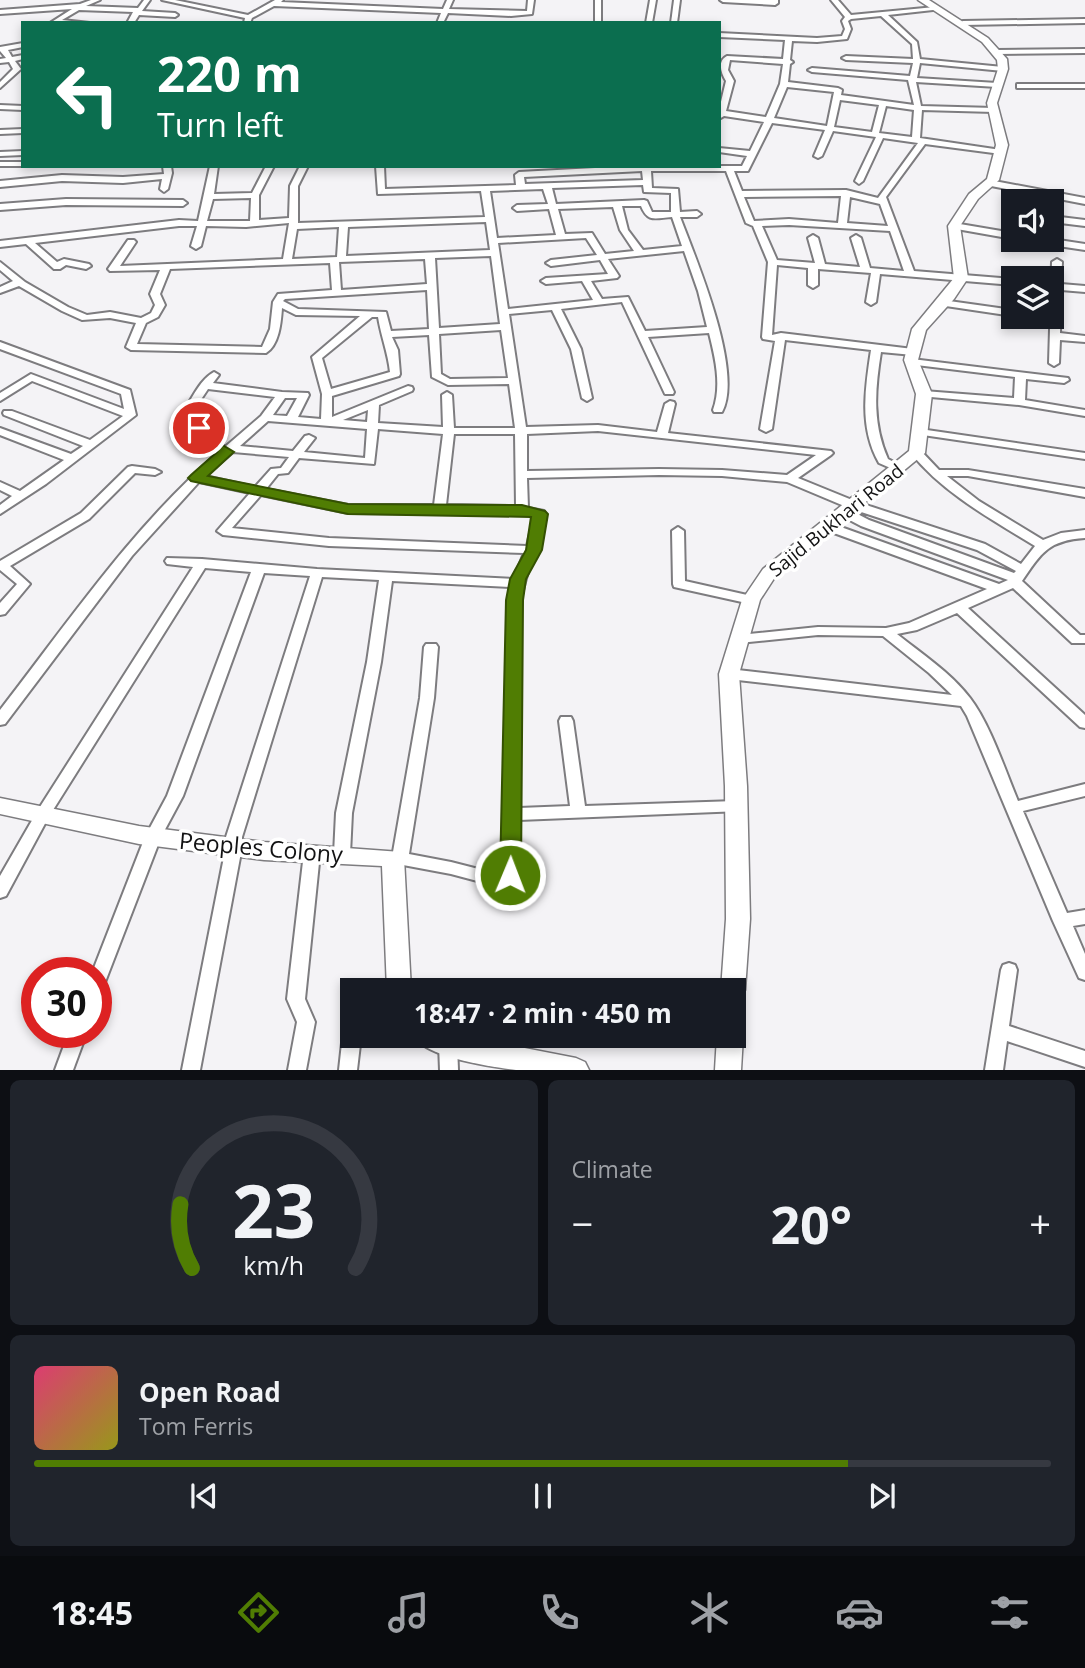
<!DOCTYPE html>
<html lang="en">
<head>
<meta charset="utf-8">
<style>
  body { margin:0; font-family:"Open Sans",sans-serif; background:#20242c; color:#f1f3f6; height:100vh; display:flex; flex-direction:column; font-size:26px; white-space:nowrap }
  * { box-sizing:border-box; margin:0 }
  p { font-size:23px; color:#9ea1a6 }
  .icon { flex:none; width:38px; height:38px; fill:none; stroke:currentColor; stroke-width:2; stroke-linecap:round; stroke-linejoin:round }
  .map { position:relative; height:1070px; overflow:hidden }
  .side { display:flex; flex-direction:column; gap:10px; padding:10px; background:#0d0f14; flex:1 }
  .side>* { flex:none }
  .top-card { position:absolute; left:21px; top:21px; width:700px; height:147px; border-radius:0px; box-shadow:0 4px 10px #0003; background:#0b6e4f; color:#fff; overflow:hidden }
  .controls { position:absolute; left:1001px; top:189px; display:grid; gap:14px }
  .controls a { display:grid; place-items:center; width:63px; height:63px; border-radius:0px; background:#171b24; box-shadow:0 4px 10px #0003; font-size:35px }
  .speed { position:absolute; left:21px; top:957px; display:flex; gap:14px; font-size:35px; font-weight:700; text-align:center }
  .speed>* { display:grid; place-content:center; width:91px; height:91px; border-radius:50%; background:#171b24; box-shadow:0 4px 10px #0003; line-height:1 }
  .speed .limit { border:10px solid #d22; background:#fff; color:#111 }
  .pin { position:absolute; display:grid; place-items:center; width:60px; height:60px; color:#fff; margin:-30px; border:4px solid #fff; border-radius:50%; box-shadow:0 2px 7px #0007 }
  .me { position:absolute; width:77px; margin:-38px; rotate:1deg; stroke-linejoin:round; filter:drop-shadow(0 0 5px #0008) }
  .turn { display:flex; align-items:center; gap:24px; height:147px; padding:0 21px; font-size:32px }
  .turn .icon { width:91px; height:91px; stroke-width:2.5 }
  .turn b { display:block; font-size:49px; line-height:60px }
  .big { font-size:52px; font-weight:700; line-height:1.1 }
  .side .widget { flex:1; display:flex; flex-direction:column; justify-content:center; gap:10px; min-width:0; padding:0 24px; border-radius:10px; background:#20242c }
  .side .dial { align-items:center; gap:0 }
  .dial svg { height:182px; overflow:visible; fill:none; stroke:#363941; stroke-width:7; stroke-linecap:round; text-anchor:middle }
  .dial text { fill:#f1f3f6; stroke:none }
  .song { display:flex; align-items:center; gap:21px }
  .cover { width:84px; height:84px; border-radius:10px; background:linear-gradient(135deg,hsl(340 70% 55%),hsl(60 70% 35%)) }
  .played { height:7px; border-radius:4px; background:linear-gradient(90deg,#507d03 80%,#363941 80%) }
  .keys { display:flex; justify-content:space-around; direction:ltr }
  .heat { display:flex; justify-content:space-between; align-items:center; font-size:38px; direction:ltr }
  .side .tiles { flex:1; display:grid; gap:10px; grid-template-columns:1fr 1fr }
  .widget:last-child { grid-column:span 2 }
  .trip { position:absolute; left:340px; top:978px; width:406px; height:70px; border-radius:0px; background:#171b24; box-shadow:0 4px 10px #0003; font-weight:700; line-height:70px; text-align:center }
  .menu { display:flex; height:112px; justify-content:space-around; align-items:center; background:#090b0e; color:#9ea1a6 }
  .menu .icon { width:49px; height:49px }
  .menu .active { color:#507d03 }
  .menu b { font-size:32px; color:#f1f3f6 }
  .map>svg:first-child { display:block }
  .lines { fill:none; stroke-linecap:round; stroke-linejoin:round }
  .street-casing { stroke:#7d7c7f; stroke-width:4 }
  .secondary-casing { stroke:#7d7c7f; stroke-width:3 }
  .street { fill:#fff; fill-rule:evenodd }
  .secondary { fill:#fff; fill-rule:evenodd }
  .route { fill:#507d03; stroke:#345102; stroke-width:2 }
  .labels { text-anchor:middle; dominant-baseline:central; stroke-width:7; stroke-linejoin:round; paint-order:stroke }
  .street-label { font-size:19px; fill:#121213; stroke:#fff }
  .near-street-label { font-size:23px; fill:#121213; stroke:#fff }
</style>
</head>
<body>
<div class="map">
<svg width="1085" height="1070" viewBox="0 0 1085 1070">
  <rect width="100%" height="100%" fill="#f4f3f6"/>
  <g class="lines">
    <g class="street-casing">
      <g id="street">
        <polygon points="91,0 100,0 86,6 138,8 144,0 150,0 142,11 175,13 178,15 175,17 139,15 134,23 127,23 133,12 79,10 62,20 90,23 50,23 72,9 0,14 0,10 80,4"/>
        <polygon points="162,0 175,0 248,15 275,0 283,0 281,2 443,9 447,0 453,0 449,9 527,11 528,0 534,0 532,14 511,16 448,13 443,23 437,23 441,13 274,6 252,18 250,23 244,23 245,18"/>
        <rect x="595" y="0" width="6" height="23"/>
        <polygon points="650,0 656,0 652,23 646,23"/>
        <polygon points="674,0 680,0 677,23 671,23"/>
        <polygon points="720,0 778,0 778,3 775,5 723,2"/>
        <path d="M831,0H838L851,15L935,7L936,8L933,10L888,15L917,42L920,59L1003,67L1007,69L1003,71L920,63L917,78L997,83L1001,85L997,87L916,82L921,106L994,108L998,110L994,112L922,110L920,138L1001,150L1005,152L1001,154L925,144L886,197L914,271L1013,279V285L880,274L876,302L871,305L866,302L871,273L818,269V285L813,288L808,285V268L777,265L772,335L781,333L913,349L918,352L913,355L881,352C875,389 872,423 888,459L905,468L903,470H895L879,463C859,428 865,389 871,350L785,340L772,429L766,432L760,429L775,341L763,339L762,337L768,262L753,226L746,223L726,171H651L652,188L678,189L680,212L697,211L701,214L697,217H680C696,259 744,372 722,412H714L713,410C722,386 715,357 709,333L648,337L674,392L673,394H665L622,302L561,309L581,349L592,398L587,401L582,398L571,349L552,310L509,314L526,427L598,425L657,432L665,404L670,401L674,402L675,404L668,433L831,451L833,453L831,455L798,478L857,502L985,544L1021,564L1035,546C991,519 943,493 911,453L913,451H921L939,470H968L1085,489V497L968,476H947L979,501L1043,540L1061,533L1085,530V538C1049,540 1041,553 1022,581L1080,635H1085V643H1072L1013,588L968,608L1085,715V728L1080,727L957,613L917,630L897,634C922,654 951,673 970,698C990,724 1005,770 1018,801L1085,784V796L1023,811L1067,913L1085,910V924L1073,926L1085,954V980L1079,978L1053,921L967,716L961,706L729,679L724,677L722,674L724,671L729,669L952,695L929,673L883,636L818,635L739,643L734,642L732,639L734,636L739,635L818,627L886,628L909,623L987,589L823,529L821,526L827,522L999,584L1008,580L861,526L840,515L838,512L840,509H848L869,520L1014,573L1016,571L977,550L849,508L787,482L722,476L659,475L527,478L528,508L544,511L546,514L539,548L540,550C529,561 524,584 521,600L519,808L570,806L559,721L561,717H571L573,721L585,806L736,801L741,803L744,807L741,811L519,820L518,875L516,879L500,887L451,874L387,862L385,858L387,854L393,852L420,698L424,647L426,644H436L438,647L434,698L409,854L451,862L498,874L502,872L509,600L511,587L392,581L381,662L352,813L350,854L348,858L342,860L336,858L334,854L336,813L367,662L379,580L322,577L242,837V847L200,1070H182L226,847V837L310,576L264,573L183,796L161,837L102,990L96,992V973H92L145,837L167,796L251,572L205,568L48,818L6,896L0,898V876L38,810L193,567L167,564L165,561L167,558L202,559L317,569L514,579L524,553L329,546L223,535L217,531L250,493L199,482L132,556L5,724L0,725V710C69,621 133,526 219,452L201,442L186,407C194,395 201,379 214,372L219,375L213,383L282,392L308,393L309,395L298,417L321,419L322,394L312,357L360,316L296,315L282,308C281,323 279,345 266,353L131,350L126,347L136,323L110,318L82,320L62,311L19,286L0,293V287L13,281L0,270V262L25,282L68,307L87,315L110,312L141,318L151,313L155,305L150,294L160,270L110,271L108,269L128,240H134L136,242L120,266L283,259L289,223L246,227L206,226L201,246L196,249L191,246L197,226H179L35,243L57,262L64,259L89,264L91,266L86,269L66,265L60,269H54L26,244L0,247V241L179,220L198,221L210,166H218L214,194L252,193L266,166H274L259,195V220L289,218L290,186L300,166H308L298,186V223L485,217L481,191L378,194L376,166H384L385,189L516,185L515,175L519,172L633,166H742L747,156L719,152V148L750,151L764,122L724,116L719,119V110L726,81C721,73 717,61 727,56L783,59L785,40L719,37V33L817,38L842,36L845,29L842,21L845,17ZM881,16L912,44L913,59L846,56L842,58L846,60L913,63L910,76L812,68L808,70L812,72L908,80L914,105L841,95L842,90L838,88L788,82L790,64L793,62L790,60L792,41L817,42L847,39L851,29L848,21L851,19ZM730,60L783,64L780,84L766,117L726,111L734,81L728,70ZM787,87L834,92L827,126L774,118ZM840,100L879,105L872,132L834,127ZM886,106L914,110L912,137L879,133ZM772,123L825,130L814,156L818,158L822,156L833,131L876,137L855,181L859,184L863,181L883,138L918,143L878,198L846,190L742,191L734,171H748ZM642,171L643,180L525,184L524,177ZM643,185L644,192L671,193V212H652L647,201L644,200L556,204L552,188ZM543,189L548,204L517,205L513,208L517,211L549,209L556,235L497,238L490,191ZM841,196L838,223L789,219L754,221L744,197ZM850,197L880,204L888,226L847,223ZM251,198L250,221H207L213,199ZM622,206H641C648,223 655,218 672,217L682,246L643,250L628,230ZM613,207L620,230L634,251L605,254L592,233L565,234L558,209ZM486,222L490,250L346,256L348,227ZM789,225L890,231L904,271L870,268L861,238L856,235L851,238L860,267L825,264L818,238L813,235L808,238L815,263L777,260L762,226ZM339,227L337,257L292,259L297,229ZM586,238L597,255L551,260L546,263L551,266L600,260L608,274L546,278L541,281L546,284L582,281L593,300L508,309L498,243ZM684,251L698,291L707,327L645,331L628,297L602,299L591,281L617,278L619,276L608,259ZM491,256L500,324L439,328L435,258ZM425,259L427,284L341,290L339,262ZM330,263L332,290L278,294L273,302L270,329L262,347L137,344L146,323L158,317L165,305L160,294L170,269ZM427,290L429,329L391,331L386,312L298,309L283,301L285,299ZM372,317H378C381,336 388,353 390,372L331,389L322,358ZM501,330L508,378L450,379L441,374L439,334ZM429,335L432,377L448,385L509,384L515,428H454L452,395L447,392L442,395L443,427L378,423L379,405L412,391L413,389L412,387L408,386L332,417V396L399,376L400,374L398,350L392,337ZM208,389L275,397L261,416L225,447L210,438L196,407ZM285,398H297L287,416L273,415ZM368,410L367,422L343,420ZM268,421L367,429L365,458L304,452L315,438L309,435L305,436L293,451L240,446ZM378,429L443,434L434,505H348L266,489L278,474L288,473L299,458L374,464ZM598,431L816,455L787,475L722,470L659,469L527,471V434ZM454,434H515L516,506L446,505ZM233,452L289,457L281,468L271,469L255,487L205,476ZM261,495L348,513L522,514L534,516L527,546L329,538L232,528Z"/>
        <polygon points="1085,19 1085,23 963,25 960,23 963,21"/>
        <polygon points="23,43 23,47 8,50 12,57 23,55 23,59 15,61 21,69 0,88 0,82 13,69 9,62 0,63 0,59 6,58 0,51 0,47"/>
        <polygon points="1085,49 1085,53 997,54 993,52 997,50"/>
        <rect x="1017" y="84" width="68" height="4"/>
        <polygon points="0,105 23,106 23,110 0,109"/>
        <polygon points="23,129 23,133 0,134 0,130"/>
        <polygon points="23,151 23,155 0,156 0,152"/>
        <polygon points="0,162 23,162 24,166 0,166"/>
        <polygon points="163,166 171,166 172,173 168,189 164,192 160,189 162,179 123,183 62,181 0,187 0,181 62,175 123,177 164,174"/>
        <polygon points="989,180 1085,198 1085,204 986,185 985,183"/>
        <polygon points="66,199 183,200 187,203 183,206 66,205 0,210 0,204"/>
        <polygon points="1052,216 1085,220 1085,226 1052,222"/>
        <polygon points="954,223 1013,233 1013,239 951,228 951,224"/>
        <polygon points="1052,239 1085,244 1085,250 1038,243 1033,240"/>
        <polygon points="1057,259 1062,262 1061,284 1085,286 1085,292 1061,290 1060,333 1085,336 1085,342 1060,340 1059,363 1054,366 1049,363 1052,262"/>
        <polygon points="942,300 1013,310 1013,316 939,305 939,301"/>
        <polygon points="0,342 130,390 136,415 46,484 0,514 0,505 12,496 0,490 0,482 20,491 64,460 0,435 0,428 71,454 83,446 4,415 3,413 4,411 12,411 90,440 123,416 32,381 0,401 0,393 31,374 124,409 121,394 0,349"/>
        <polygon points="912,359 1068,378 1069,380 1064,383 1026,379 1025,400 1085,410 1085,416 1019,405 920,396 919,394 924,391 1014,398 1015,377 908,364 907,362"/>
        <polygon points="920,429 1085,453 1085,459 916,434 914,432"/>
        <polygon points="132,466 155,469 161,472 155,475 135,473 89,519 10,566 30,584 5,614 0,615 0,603 17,584 0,570 0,561 81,513 128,467"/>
        <polygon points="678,527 684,531 685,581 756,597 757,600 756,603 751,604 674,587 673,584 672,531"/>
        <polygon points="312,847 318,849 320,853 305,999 315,1022 306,1070 288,1070 297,1022 287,999 304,853 306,849"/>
        <polygon points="1009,963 1015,965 1017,970 1009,1026 1085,1051 1085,1067 1007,1041 1003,1070 985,1070 1001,970 1003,965"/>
        <polygon points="352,1026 352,1036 361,1036 357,1070 339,1070 343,1034 346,1028"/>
        <polygon points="69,1032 87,1032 73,1070 55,1070"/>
        <polygon points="448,1036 454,1038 457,1044 458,1070 440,1070 439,1044 442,1038"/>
      </g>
    </g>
    <g class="secondary-casing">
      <g id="secondary">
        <polygon points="918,0 929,0 988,38 1007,59 1008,69 997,103 1008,145 999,180 978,199 960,226 968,278 954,299 926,330 918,360 932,394 925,453 775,577 760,600 739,674 747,786 750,919 745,990 742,997 733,1000 733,990 721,990 726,919 725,786 719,674 742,600 763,569 909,451 916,394 904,360 912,329 954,278 948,226 969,194 987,179 996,145 987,103 998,69 997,60 982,42"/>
        <polygon points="0,798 139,826 264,842 401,852 404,858 411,990 387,990 382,866 264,860 139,844 0,814"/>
        <polygon points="733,1026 739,1028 743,1036 741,1070 715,1070 717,1036 733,1036"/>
        <path d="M414,1036H463L576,1058L585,1062L589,1070C565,1070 540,1070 516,1070C493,1067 424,1057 414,1036Z"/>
      </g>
    </g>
    <use href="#street" class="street"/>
    <use href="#secondary" class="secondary"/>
  </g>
  <polygon class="route" points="199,424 204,425 211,438 234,452 208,476 348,504 522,505 545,511 548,514 542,550 526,579 523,600 521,875 518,881 510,883 503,881 500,875 506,600 510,579 526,550 531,517 348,514 191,481 188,478 191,475 217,452 200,444 191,428"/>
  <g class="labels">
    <g class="street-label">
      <text transform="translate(836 520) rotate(-39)">Sajid Bukhari Road</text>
    </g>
    <g class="near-street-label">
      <text transform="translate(261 847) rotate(5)">Peoples Colony</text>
    </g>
  </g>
</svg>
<div class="controls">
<a><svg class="icon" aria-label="sound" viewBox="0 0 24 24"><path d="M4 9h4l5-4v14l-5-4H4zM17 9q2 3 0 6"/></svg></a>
<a><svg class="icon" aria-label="layers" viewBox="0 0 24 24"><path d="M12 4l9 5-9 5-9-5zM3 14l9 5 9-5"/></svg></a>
</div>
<div class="speed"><div class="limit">30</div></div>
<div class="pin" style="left:199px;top:428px;background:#d93025"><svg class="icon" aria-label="arrive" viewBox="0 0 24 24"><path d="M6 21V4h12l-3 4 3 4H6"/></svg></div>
<svg class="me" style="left:510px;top:875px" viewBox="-20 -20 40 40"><circle r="17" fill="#507d03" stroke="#fff" stroke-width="3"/><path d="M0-11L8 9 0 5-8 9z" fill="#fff"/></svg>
<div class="trip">18:47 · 2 min · 450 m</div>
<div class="top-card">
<div class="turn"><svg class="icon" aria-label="left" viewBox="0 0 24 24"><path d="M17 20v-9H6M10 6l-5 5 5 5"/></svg><div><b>220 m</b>Turn left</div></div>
</div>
</div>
<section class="side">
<div class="tiles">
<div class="widget dial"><svg viewBox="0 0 100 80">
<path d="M14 69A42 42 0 1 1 86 69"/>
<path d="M14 69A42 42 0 0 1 9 41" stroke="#507d03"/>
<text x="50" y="56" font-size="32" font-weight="700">23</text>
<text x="50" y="72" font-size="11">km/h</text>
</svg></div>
<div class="widget"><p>Climate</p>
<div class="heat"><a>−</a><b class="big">20°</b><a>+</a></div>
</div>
<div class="widget">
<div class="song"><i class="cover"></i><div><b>Open Road</b><p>Tom Ferris</p></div></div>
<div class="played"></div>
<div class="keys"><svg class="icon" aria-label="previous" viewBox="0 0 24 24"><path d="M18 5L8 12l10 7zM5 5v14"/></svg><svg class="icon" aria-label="pause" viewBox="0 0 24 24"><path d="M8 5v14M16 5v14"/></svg><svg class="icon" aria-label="next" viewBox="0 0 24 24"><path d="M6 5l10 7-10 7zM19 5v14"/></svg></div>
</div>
</div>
</section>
<nav class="menu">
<b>18:45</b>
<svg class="icon active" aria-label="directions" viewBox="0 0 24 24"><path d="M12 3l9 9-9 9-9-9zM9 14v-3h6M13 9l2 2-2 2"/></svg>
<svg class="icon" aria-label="music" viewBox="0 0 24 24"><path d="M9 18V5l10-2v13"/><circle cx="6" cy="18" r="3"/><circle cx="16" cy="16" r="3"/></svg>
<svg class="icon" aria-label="phone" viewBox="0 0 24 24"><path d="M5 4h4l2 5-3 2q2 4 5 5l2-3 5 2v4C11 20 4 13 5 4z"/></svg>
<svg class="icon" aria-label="climate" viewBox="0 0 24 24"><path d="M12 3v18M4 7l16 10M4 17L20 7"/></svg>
<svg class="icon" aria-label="car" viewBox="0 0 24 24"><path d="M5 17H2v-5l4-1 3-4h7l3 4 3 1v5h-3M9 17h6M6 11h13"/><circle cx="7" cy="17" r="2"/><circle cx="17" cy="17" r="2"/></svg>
<svg class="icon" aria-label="filters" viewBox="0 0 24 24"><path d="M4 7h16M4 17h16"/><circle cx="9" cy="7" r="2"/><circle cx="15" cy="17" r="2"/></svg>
</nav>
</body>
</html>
